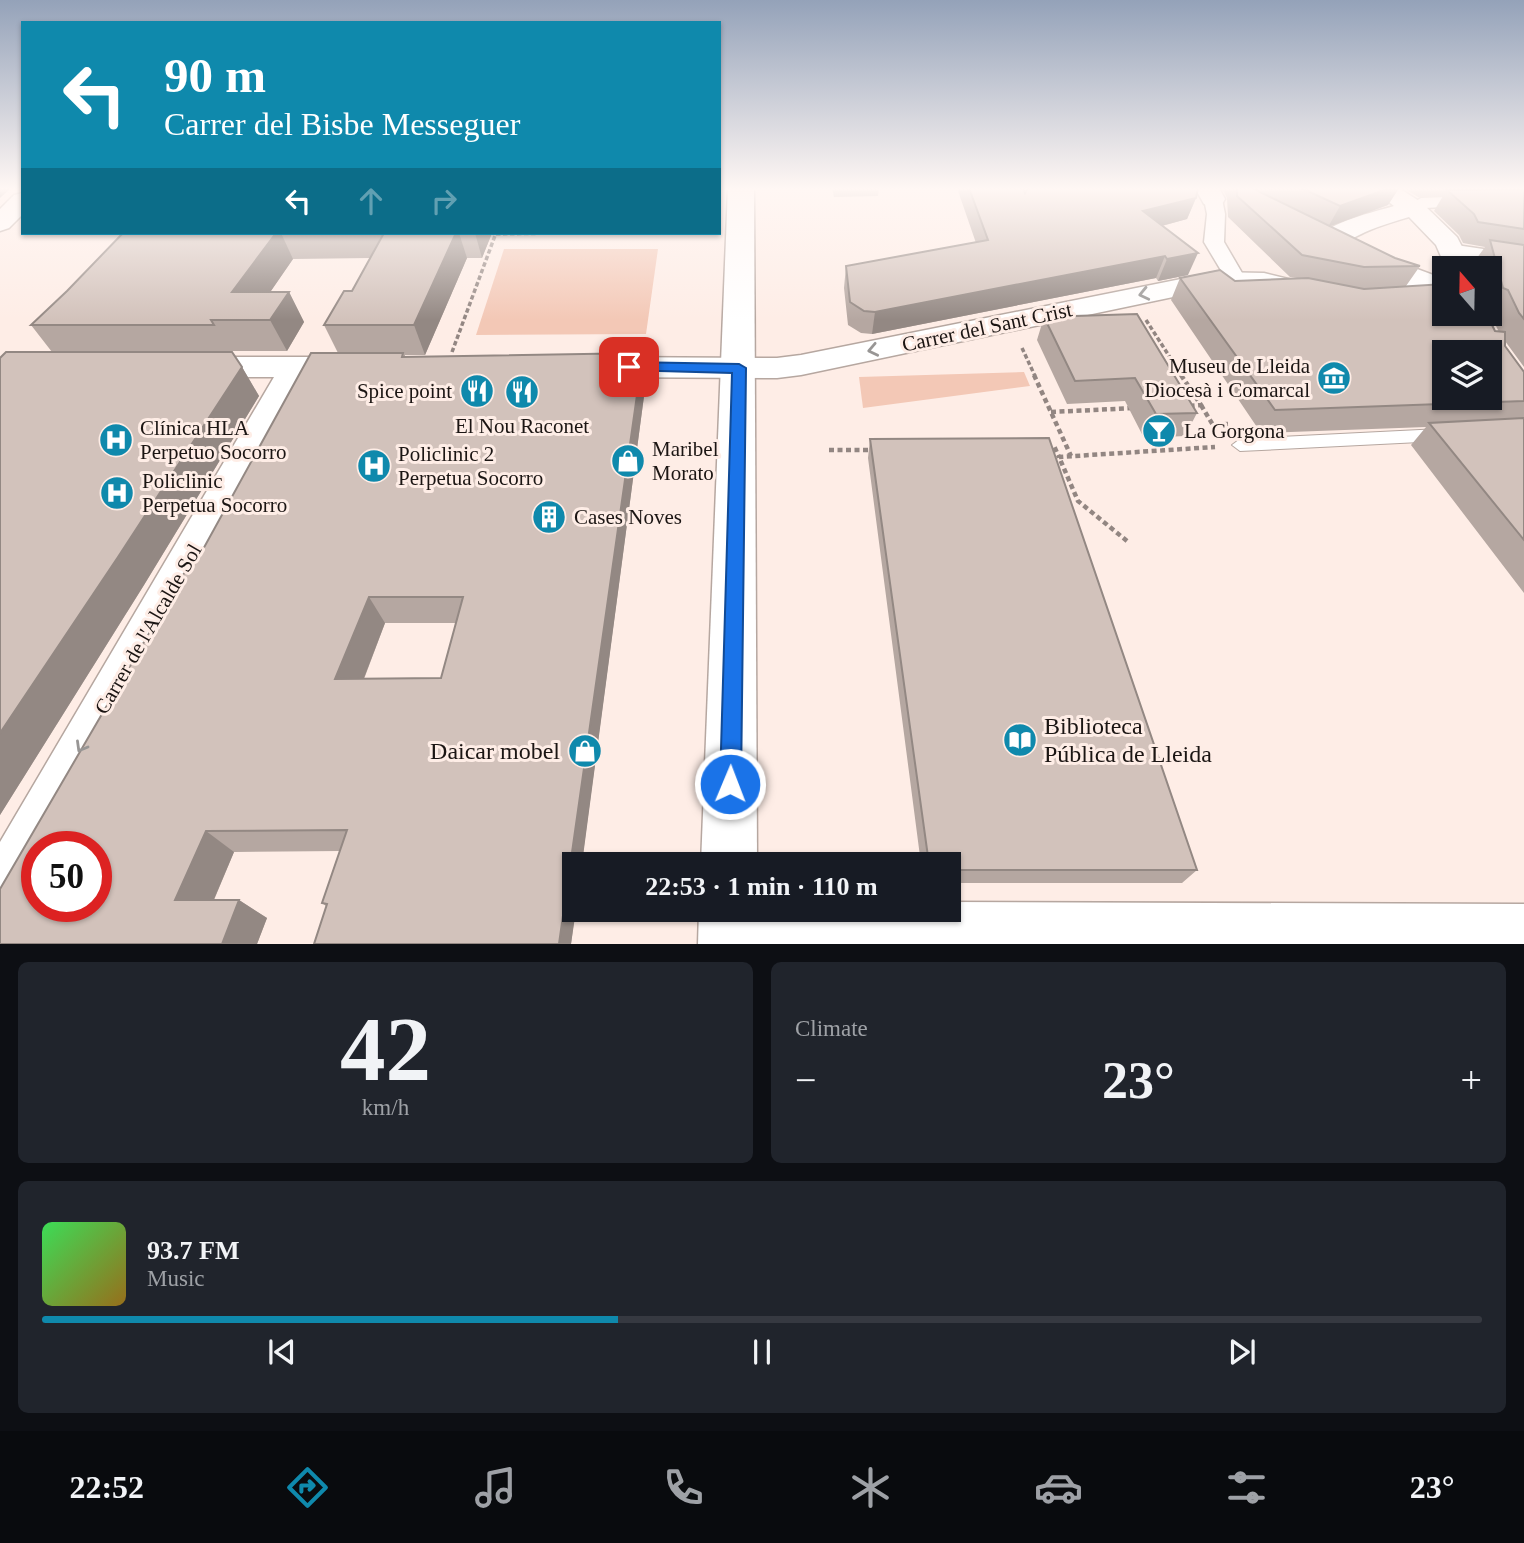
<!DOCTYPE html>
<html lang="en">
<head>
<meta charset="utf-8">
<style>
  body { margin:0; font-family:Georgia,serif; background:#20242c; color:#f1f3f6; height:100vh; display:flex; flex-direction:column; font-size:26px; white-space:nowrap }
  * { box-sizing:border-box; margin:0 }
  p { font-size:23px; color:#9ea1a6 }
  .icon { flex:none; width:38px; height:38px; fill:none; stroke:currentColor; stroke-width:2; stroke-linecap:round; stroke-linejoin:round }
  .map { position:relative; height:944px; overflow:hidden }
  .sheet { display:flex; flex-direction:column; gap:18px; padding:18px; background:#0d0f14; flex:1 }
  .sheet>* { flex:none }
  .hud { position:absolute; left:21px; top:21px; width:700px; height:214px; border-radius:0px; box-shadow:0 2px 5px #0004; background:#0f89ac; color:#fff; overflow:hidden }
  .needle { width:46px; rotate:340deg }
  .controls { position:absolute; left:1432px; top:256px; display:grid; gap:14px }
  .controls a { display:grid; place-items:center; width:70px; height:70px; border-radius:0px; background:#171b24; box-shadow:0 2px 5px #0004; font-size:35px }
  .speed { position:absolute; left:21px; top:831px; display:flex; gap:14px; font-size:35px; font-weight:700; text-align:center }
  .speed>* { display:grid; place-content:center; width:91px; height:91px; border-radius:50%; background:#171b24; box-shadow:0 2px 5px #0004; line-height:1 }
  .speed .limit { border:10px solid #d22; background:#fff; color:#111 }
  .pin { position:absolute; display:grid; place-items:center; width:60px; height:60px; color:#fff; margin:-30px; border-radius:14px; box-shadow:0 4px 10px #0006 }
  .me { position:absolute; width:77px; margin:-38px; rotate:1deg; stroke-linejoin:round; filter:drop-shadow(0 0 5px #0008) }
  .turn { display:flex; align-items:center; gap:24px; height:147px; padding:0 28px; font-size:32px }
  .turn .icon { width:91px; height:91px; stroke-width:2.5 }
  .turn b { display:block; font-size:49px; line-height:60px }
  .lanes { display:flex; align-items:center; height:66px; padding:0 28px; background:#0003; justify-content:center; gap:35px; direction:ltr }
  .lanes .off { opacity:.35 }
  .big { font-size:52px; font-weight:700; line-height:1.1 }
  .sheet .widget { flex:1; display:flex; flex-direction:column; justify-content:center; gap:10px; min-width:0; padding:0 24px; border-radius:10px; background:#20242c }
  .sheet .dial { align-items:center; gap:0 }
  .dial b { font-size:91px; line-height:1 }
  .song { display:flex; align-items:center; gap:21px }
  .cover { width:84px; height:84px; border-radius:10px; background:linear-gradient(135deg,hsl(130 70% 55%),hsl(40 70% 35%)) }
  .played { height:7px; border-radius:4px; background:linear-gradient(90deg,#0f89ac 40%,#363941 40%) }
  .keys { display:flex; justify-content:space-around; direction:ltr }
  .heat { display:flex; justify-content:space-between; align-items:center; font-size:38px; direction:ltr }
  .sheet .tiles { flex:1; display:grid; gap:18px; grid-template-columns:1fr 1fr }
  .widget:last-child { grid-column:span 2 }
  .trip { position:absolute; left:562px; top:852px; width:399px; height:70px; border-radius:0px; background:#171b24; box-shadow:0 2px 5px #0004; font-weight:700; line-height:70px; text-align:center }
  .dock { display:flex; height:112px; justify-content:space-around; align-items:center; background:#090b0e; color:#9ea1a6 }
  .dock .icon { width:49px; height:49px }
  .dock .selected { color:#0f89ac }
  .dock b { font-size:32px; color:#f1f3f6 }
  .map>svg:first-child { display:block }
  .green { fill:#f3c8b6 }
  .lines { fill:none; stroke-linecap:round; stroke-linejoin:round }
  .service-casing { stroke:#b6a7a0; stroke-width:2 }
  .pedestrian-casing { stroke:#b6a7a0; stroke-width:3 }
  .minor-casing { stroke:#b6a7a0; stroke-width:3 }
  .secondary-casing { stroke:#b6a7a0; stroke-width:3 }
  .path-far1 { stroke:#928682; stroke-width:3.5; stroke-dasharray:4.5 2.5; stroke-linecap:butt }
  .path { stroke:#928682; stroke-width:4.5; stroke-dasharray:5 3.5; stroke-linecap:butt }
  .service { fill:#fff; fill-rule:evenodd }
  .pedestrian { fill:#fff; fill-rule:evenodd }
  .minor { fill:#fff; fill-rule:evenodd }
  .secondary { fill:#fff; fill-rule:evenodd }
  .wall { fill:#b5a7a1; fill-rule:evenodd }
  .shaded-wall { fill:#938883 }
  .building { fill:#d2c2bb; stroke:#938883; stroke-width:2; fill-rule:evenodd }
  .oneway { stroke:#989695 }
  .route { fill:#1a73e8; stroke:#114b97; stroke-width:2 }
  .labels { text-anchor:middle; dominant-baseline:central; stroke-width:6; stroke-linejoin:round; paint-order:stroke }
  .street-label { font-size:21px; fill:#1b1513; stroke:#feede6 }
  .poi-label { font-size:21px; fill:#1b1513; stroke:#feede6; text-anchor:start }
  .near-poi-label { font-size:24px; fill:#1b1513; stroke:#feede6; text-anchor:start }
</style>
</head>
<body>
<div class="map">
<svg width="1524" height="945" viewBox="0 0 1524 945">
  <rect width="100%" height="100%" fill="#feede6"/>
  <g class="green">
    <polygon points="504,249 658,249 646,334 476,335"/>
    <polygon points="1024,372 1030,386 863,408 859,377"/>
  </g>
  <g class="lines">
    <g class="service-casing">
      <polygon id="service" points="1440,429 1448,435 1440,441 1240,451 1232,445 1240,439"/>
    </g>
    <g class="pedestrian-casing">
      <g id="pedestrian">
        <polygon points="1213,194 1222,199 1225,214 1224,242 1245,278 1242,282 1228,282 1204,242 1207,214 1204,199"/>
        <polygon points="1472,196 1478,197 1481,201 1478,205 1425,208 1413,214 1404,208 1421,198"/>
        <polygon points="1456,245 1524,255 1524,267 1449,255 1446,251 1449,247"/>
      </g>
    </g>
    <g class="minor-casing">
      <g id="minor">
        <polygon points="1195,188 1219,188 1225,199 1222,204 1213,206 1204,204"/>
        <path d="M1371,188H1399L1422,203L1457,237L1473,268H1446L1436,245L1409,217C1396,221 1382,225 1370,230C1353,237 1339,249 1321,244L1317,239C1329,222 1374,212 1394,206Z"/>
        <polygon points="23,193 23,214 9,228 0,231 0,209 14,195"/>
        <path d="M1369,251L1444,279V296C1421,291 1369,278 1356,259L1360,253Z"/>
        <polygon points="1216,272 1264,273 1309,284 1313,290 1309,296 1299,298 1264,289 1216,288 801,375 777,378 598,377 587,374 583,367 587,360 598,357 777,358 801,355"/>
        <path d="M196,357H350L361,360L365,367L361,374L350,377H305L52,847H37C37,879 32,904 0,917V842L274,377H196L185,374L181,367L185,360Z"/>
        <polygon points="948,902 1524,904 1524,945 708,945 701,928 709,910 948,910"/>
      </g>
    </g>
    <g class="secondary-casing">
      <g id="secondary">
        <polygon points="728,188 754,188 757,864 701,864"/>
        <polygon points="699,910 757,910 758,945 698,945"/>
      </g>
    </g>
    <g class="path-far1">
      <polyline points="496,234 562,233"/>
      <polyline points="1146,320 1182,376"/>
      <polyline points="1022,348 1035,376"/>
      <polyline points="452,352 496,233"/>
    </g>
    <g class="path">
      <polyline points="1034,375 1071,456"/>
      <polyline points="1181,375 1201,405 1189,406"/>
      <polyline points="1201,405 1213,425 1228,424"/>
      <polyline points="1051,412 1135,408"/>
      <polyline points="1047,447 1054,446 1059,457"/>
      <polyline points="829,450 874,450"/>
      <polyline points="1127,541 1078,501 1059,457 1215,447"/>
    </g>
    <use href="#service" class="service"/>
    <use href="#pedestrian" class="pedestrian"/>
    <use href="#minor" class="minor"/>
    <use href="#secondary" class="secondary"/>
  </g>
  <g class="wall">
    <polygon points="832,188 879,188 878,196 834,197"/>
    <polygon points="957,188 1023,188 1025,193 1196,198 1187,219 1162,226 1188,275 1158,281 1156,278 872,334 861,333 848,325 844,288 846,266 976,243"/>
    <polygon points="1222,188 1399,188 1388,205 1330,226 1395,258 1420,266 1406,286 1495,331 1499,332 1489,312 1489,268 1476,268 1474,262 1485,247 1463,243 1459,235 1434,211 1443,196 1418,197 1403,188 1524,188 1524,367 1505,341 1505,346 1524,401 1524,593 1411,445 1426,427 1261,433 1171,300 1180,278 1235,281 1297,278 1290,277 1228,217 1227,198"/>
    <path d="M123,233H492L482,258H467L425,355H405V357L646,381L571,944L326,906L322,903L340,851L234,852L214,900H239L267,918L257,944H0L201,553L338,353L324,325L352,291L370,258L293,259L270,292H289L304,322L287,351H230L242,367L259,396L144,585L0,815V358L52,352L31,325L67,291ZM385,623H456L441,678L364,679Z"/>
    <polygon points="1044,317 1197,413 1185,436 1144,438 1125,401 1067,404 1037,340"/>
    <polygon points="870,439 1197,870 1182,883 948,883 948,864 921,864 868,458"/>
  </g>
  <g class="shaded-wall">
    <polygon points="0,188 11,188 0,198"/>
    <polygon points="1390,188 1399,188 1388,205 1328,227 1340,206"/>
    <polygon points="1196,198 1187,219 1135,233 1143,211"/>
    <polygon points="276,233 281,233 293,259 251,320 232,292"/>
    <polygon points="456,233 459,233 467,258 425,355 414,325"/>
    <polygon points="475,233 492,233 482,258"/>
    <polygon points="1198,253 1188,275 1158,281 1167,259"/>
    <polygon points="1165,256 1156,278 872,334 875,312"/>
    <polygon points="289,292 304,322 287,351 270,320"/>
    <polygon points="643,353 646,381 582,864 574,864 574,910 576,910 571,944 559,944"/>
    <polygon points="242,367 259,396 144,585 0,815 0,733"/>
    <polygon points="369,597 385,623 354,704 335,679"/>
    <polygon points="206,831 234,852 206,918 175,900"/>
    <polygon points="239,900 267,918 257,944 222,944"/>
  </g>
  <g class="building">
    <polygon points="969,188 1023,188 1025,193 1028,188 1198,188 1196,198 1143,211 1198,253 1167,259 1165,256 875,312 864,311 850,302 846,266 988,240"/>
    <polygon points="1237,188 1252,188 1395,258 1420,266 1364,267 1302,255 1237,196"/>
    <polygon points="1301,188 1390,188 1340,206"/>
    <polygon points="1524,189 1524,229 1478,222 1474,214 1447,190"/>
    <polygon points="123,233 276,233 232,292 289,292 270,320 211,320 214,325 31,325 67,291"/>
    <polygon points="384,233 456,233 414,325 324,325 344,291 352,291"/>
    <polygon points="1490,240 1524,245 1524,319 1519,313 1508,290 1503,288"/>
    <path d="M1220,270L1235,281L1308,278L1364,289L1444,284V313H1486L1495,331L1505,332V346L1524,372V401L1275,410L1180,278ZM1444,352H1489V397H1444Z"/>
    <polygon points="1137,314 1197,413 1156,414 1135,378 1075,381 1044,317"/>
    <polygon points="6,352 232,352 242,367 118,557 0,733 0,358"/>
    <path d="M311,353H403L402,357L643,353L559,944H314L327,904L322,903L347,830L206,831L175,900H239L222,944H0V889L197,551L201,553ZM369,597H463L441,678L335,679ZM37,847H96V906H37Z"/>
    <polygon points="1524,418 1524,540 1429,423"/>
    <polygon points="1049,438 1197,870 948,870 948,864 929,864 870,439"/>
  </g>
  <defs><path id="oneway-chevron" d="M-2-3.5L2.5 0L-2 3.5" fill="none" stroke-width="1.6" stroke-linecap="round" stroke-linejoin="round" transform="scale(1.75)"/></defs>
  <g class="oneway">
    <use href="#oneway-chevron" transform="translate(1144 294) rotate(167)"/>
    <use href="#oneway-chevron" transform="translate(873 350) rotate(168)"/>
    <use href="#oneway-chevron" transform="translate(81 747) rotate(120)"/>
  </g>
  <linearGradient id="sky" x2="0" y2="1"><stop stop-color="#94a2b9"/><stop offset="0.59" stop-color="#fff7f4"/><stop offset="1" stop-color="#fff7f4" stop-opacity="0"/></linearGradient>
  <rect width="1524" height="320" fill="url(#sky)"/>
  <polygon class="route" points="629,362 739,364 746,368 741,784 738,792 730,795 723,792 720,784 732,373 624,370 624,363"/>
  <defs>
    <g id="museum-disc" transform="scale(1.75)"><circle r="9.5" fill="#0f89ac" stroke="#feede6"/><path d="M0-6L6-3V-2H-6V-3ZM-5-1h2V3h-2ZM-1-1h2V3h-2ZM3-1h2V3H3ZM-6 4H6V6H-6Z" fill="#fff"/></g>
    <g id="restaurant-disc" transform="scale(1.75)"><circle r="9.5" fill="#0f89ac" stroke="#feede6"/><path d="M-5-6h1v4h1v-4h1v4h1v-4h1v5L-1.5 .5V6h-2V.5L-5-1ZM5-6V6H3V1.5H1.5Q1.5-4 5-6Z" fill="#fff"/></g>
    <g id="bar-disc" transform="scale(1.75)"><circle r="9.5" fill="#0f89ac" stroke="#feede6"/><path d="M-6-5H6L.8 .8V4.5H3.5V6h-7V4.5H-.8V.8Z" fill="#fff"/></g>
    <g id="hospital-disc" transform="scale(1.75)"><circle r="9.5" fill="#0f89ac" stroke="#feede6"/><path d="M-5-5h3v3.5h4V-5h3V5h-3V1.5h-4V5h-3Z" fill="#fff"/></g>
    <g id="shop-disc" transform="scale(1.75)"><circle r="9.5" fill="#0f89ac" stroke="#feede6"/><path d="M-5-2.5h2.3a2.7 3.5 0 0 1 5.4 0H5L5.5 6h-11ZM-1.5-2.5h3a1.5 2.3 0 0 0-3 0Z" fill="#fff"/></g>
    <g id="building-disc" transform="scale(1.75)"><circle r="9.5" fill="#0f89ac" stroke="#feede6"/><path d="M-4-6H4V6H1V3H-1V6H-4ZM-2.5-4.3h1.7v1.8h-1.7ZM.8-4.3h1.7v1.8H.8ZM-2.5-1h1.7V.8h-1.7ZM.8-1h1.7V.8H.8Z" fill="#fff"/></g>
    <g id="library-disc" transform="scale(1.75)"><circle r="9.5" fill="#0f89ac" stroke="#feede6"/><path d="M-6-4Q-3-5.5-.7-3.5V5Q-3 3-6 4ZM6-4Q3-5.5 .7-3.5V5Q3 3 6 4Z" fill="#fff"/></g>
  </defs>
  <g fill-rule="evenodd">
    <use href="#museum-disc" x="1334" y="378"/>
    <use href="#restaurant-disc" x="477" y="391"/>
    <use href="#restaurant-disc" x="522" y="392"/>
    <use href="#bar-disc" x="1159" y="431"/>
    <use href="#hospital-disc" x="116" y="440"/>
    <use href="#shop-disc" x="628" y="461"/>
    <use href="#hospital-disc" x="374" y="466"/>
    <use href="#hospital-disc" x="117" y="493"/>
    <use href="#building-disc" x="549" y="517"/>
    <use href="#library-disc" x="1020" y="740"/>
    <use href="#shop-disc" x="585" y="751"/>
  </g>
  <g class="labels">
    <g class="street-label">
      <text transform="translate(987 327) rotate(-12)">Carrer del Sant Crist</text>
      <text transform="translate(148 629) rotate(-60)">Carrer de l'Alcalde Sol</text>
    </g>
    <g class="poi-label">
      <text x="1310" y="366" text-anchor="end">Museu de Lleida<tspan x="1310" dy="24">Diocesà i Comarcal</tspan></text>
      <text x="452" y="391" text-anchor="end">Spice point</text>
      <text x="522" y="426" text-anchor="middle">El Nou Raconet</text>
      <text x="140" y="428">Clínica HLA<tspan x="140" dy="24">Perpetuo Socorro</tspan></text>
      <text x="1184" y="431">La Gorgona</text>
      <text x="652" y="449">Maribel<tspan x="652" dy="24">Morato</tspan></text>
      <text x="398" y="454">Policlinic 2<tspan x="398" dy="24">Perpetua Socorro</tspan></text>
      <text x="142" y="481">Policlinic<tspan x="142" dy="24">Perpetua Socorro</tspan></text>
      <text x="574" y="517">Cases Noves</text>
    </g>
    <g class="near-poi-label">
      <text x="1044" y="726">Biblioteca<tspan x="1044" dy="28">Pública de Lleida</tspan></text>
      <text x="560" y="751" text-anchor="end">Daicar mobel</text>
    </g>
  </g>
</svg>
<div class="controls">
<a><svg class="needle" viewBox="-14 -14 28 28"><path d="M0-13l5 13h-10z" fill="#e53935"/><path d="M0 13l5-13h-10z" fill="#9ea1a6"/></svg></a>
<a><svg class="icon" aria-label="layers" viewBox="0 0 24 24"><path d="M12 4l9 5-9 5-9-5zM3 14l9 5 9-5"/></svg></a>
</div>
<div class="speed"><div class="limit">50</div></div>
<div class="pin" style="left:629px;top:367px;background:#d93025"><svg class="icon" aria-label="arrive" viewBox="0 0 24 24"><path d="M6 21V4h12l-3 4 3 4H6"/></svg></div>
<svg class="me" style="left:730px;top:784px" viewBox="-20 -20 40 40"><circle r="17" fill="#1a73e8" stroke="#fff" stroke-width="3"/><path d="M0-11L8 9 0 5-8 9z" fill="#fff"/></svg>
<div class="trip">22:53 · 1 min · 110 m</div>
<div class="hud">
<div class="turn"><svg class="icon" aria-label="left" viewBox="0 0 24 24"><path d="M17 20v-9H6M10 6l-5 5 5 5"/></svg><div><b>90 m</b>Carrer del Bisbe Messeguer</div></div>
<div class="lanes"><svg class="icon" aria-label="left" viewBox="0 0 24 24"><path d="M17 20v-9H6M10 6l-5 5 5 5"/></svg><svg class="icon off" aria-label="ahead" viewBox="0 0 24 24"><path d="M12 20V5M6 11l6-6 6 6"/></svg><svg class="icon off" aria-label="right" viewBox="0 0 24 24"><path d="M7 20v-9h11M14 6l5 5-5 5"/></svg></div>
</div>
</div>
<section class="sheet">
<div class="tiles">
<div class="widget dial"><b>42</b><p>km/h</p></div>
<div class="widget"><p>Climate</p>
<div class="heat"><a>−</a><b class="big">23°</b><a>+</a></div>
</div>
<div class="widget">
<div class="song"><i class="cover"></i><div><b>93.7 FM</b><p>Music</p></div></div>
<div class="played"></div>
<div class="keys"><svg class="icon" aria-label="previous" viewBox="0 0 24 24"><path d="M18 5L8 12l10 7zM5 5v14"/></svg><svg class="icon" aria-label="pause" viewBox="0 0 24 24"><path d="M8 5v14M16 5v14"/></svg><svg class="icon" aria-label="next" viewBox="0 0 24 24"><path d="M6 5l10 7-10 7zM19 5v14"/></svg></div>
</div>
</div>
</section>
<nav class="dock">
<b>22:52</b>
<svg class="icon selected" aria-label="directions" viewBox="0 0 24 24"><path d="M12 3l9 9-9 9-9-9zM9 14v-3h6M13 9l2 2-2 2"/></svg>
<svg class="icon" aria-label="music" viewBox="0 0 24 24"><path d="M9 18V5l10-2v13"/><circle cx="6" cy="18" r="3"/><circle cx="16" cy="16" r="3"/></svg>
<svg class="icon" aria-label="phone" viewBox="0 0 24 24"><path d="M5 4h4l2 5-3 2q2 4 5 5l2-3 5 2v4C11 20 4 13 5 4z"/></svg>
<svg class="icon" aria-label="climate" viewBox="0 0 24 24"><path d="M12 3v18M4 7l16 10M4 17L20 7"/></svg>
<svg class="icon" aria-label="car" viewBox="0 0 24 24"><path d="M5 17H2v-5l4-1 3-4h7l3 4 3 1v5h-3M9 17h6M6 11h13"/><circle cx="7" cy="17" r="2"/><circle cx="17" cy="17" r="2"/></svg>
<svg class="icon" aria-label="filters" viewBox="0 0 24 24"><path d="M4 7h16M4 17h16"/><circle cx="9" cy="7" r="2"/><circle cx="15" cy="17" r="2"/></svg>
<b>23°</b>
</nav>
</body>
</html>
